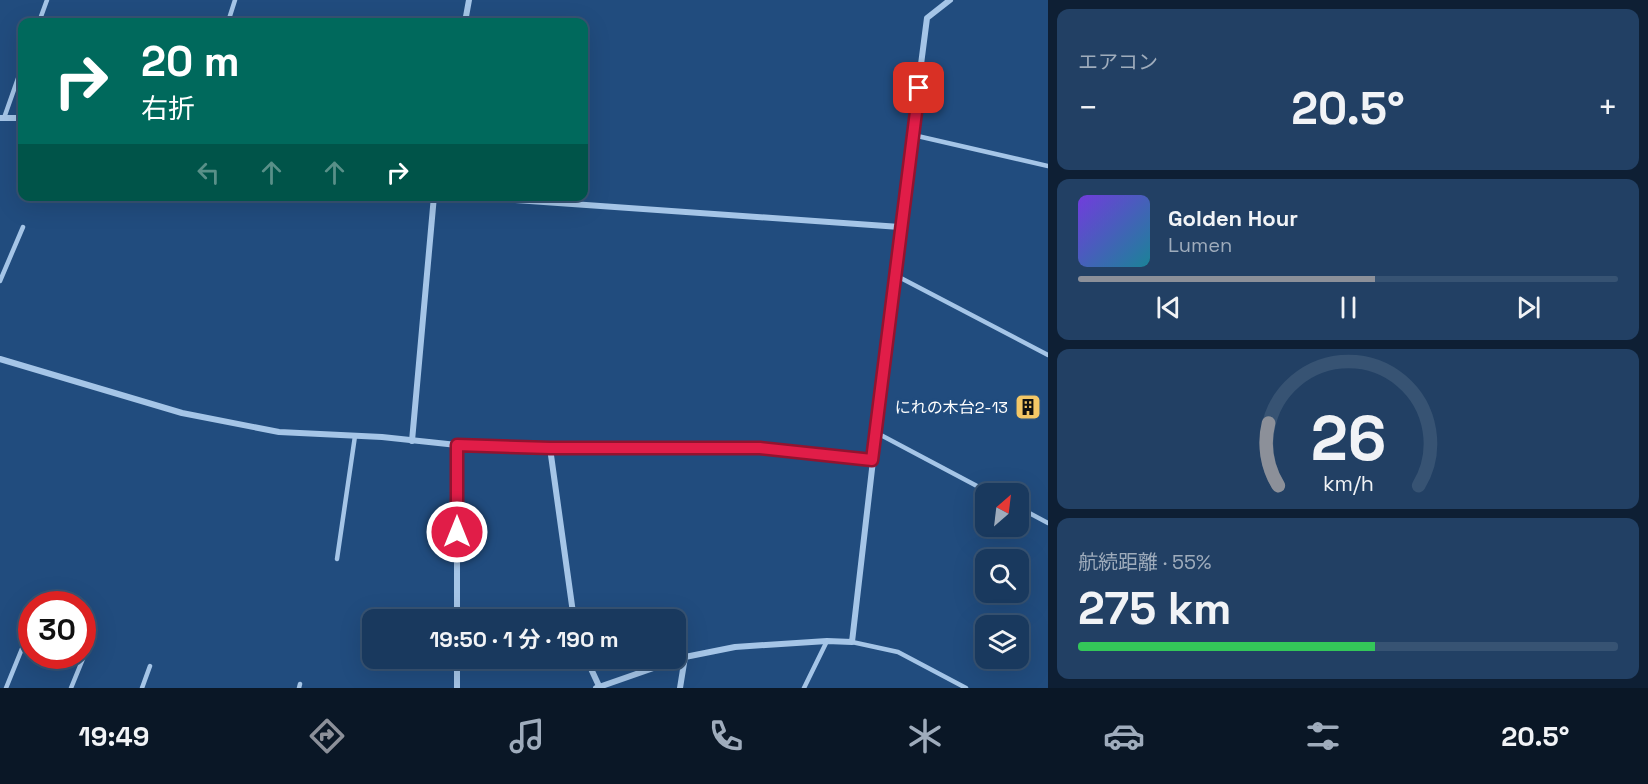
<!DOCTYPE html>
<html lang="ja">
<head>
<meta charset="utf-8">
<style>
  body { margin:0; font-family:"Space Grotesk","Noto Sans JP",sans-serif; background:#224064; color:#f1f3f6; height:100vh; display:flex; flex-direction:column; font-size:22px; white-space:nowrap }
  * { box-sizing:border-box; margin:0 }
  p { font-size:20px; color:#9facbc }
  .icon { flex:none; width:33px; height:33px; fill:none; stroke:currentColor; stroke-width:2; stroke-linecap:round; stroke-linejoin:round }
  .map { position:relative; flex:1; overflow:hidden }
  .panel { display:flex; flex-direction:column; gap:9px; padding:9px; background:#0e1f34; width:600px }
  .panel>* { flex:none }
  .hud { position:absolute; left:18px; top:18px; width:570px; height:183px; border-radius:12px; box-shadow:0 6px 24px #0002,0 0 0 2px #375373; background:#00695c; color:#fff; overflow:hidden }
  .needle { width:39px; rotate:28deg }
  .controls { position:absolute; left:975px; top:483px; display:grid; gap:12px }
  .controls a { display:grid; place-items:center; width:54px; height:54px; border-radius:12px; background:#19395e; box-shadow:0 6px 24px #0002,0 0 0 2px #375373; font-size:30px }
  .speed { position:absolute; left:18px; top:591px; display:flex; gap:12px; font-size:30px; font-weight:700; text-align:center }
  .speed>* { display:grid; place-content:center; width:78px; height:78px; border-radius:50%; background:#19395e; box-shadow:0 6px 24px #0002,0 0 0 2px #375373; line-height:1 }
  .speed .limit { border:9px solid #d22; background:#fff; color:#111 }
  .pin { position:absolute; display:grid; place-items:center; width:51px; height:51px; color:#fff; margin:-26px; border-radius:12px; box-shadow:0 3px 9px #0006 }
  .me { position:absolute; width:66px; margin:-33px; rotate:0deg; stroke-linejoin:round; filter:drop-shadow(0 0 4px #0008) }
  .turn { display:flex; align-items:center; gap:21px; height:126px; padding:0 24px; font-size:27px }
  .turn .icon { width:78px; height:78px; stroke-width:2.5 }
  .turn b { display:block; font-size:42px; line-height:51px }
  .lanes { display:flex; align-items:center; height:57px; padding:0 24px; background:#0003; justify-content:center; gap:30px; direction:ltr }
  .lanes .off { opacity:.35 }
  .big { font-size:45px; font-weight:700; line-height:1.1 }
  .panel .card { flex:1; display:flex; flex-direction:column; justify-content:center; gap:9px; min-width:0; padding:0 21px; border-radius:12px; background:#224064 }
  .panel .dial { align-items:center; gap:0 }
  .dial svg { height:156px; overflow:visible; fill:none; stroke:#375373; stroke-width:7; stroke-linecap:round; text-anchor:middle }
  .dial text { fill:#f1f3f6; stroke:none }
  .song { display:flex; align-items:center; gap:18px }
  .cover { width:72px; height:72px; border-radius:9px; background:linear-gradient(135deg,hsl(260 70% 55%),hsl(190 70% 35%)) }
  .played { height:6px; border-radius:3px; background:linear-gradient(90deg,#8c9099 55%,#375373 55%) }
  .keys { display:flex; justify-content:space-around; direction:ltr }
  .heat { display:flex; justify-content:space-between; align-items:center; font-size:33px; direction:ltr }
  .charge { height:9px; border-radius:4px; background:linear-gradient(90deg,#34c759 55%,#375373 0) }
  .trip { position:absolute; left:362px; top:609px; width:324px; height:60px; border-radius:12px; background:#19395e; box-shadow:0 6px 24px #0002,0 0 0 2px #375373; font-weight:700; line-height:60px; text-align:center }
  .dock { display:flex; height:96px; justify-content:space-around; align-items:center; background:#0a1726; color:#9facbc }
  .dock .icon { width:42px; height:42px }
  .dock .current { color:#8c9099 }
  .dock b { font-size:27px; color:#f1f3f6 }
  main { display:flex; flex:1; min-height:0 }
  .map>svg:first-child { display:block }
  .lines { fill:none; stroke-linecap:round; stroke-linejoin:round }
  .lane { stroke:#a5c5e7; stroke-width:4.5 }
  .street { stroke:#a5c5e7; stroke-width:6 }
  .route-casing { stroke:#92132f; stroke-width:15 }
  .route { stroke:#e11d48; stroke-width:10 }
  .labels { text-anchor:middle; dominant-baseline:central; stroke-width:6; stroke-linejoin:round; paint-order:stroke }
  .poi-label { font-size:16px; fill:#fff; stroke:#214c7e; text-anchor:end }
</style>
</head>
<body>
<main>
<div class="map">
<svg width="1048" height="688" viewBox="0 0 1048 688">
  <rect width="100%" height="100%" fill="#214c7e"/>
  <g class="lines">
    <g class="lane">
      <polyline points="39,22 47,0"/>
      <polyline points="228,22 235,0"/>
      <polyline points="4,118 22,67"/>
      <polyline points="913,135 1048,166"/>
      <polyline points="895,275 1048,355"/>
      <polyline points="0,281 23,227"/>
      <polyline points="877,433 992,494"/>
      <polyline points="1018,507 1048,523"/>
      <polyline points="337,559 355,436"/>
      <polyline points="852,642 898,652 966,688"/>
      <polyline points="6,688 32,624"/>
      <polyline points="71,688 89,644"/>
      <polyline points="142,688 150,666"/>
      <polyline points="299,688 300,684"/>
      <polyline points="804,688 827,641"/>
    </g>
    <g class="street">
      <polyline points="465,22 469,0"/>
      <polyline points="0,118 22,118"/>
      <polyline points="457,196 900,227"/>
      <polyline points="0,359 182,413 279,432 382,437 457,445 550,448 760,448 872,460"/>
      <polyline points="412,441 434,196"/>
      <polyline points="550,448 574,620"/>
      <polyline points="457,620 457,445"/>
      <polyline points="586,658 599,686"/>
      <polyline points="457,688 457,658"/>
      <polyline points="596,688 685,657 735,647 827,641 852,642 900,227 927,18 950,0"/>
      <polyline points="680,688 685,657"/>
    </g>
  </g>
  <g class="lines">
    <g class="route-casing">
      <polyline id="route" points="457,532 457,445 550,448 760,448 872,460 919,88"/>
    </g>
    <use href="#route" class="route"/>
  </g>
  <defs>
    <g id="building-square" transform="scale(1.35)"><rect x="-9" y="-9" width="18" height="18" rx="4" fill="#f4c766" stroke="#214c7e"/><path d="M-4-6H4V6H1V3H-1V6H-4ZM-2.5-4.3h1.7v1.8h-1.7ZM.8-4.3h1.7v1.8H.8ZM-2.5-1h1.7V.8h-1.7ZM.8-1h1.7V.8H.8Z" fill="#111"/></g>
  </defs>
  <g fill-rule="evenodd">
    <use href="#building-square" x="1028" y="407"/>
  </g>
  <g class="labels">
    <g class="poi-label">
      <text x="1008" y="407">にれの木台2-13</text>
    </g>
  </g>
</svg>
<div class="controls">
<a><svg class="needle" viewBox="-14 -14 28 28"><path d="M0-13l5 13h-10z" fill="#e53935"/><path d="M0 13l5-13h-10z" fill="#9facbc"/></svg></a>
<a><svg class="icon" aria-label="search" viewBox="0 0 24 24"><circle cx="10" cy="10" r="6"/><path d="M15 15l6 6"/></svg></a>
<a><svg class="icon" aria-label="layers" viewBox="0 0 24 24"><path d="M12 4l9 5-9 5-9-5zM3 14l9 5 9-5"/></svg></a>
</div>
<div class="speed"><div class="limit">30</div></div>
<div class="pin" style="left:919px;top:88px;background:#d93025"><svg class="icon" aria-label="arrive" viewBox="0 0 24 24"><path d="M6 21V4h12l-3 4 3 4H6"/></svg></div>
<svg class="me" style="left:457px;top:532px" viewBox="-20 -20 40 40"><circle r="17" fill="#e11d48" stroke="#fff" stroke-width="3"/><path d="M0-11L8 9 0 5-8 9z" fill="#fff"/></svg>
<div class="trip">19:50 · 1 分 · 190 m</div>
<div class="hud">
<div class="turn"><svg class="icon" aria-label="right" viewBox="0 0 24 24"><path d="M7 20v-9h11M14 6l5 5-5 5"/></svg><div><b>20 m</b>右折</div></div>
<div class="lanes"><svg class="icon off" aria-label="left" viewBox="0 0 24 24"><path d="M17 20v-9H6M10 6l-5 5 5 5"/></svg><svg class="icon off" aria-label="ahead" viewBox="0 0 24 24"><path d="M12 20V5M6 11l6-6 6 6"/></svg><svg class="icon off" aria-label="ahead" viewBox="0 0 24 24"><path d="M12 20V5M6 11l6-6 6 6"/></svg><svg class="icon" aria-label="right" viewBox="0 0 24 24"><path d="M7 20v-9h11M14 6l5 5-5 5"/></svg></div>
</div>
</div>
<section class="panel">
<div class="card"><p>エアコン</p>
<div class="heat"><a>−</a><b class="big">20.5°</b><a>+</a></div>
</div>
<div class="card">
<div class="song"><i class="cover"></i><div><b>Golden Hour</b><p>Lumen</p></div></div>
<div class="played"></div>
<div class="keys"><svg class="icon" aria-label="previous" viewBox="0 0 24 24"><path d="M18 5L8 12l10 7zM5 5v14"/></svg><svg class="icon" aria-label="pause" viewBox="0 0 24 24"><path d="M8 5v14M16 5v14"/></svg><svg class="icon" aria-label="next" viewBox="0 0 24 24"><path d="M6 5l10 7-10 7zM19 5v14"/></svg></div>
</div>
<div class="card dial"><svg viewBox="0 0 100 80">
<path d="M14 69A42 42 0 1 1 86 69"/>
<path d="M14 69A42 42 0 0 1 9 37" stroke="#8c9099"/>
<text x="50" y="56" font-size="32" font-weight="700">26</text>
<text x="50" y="72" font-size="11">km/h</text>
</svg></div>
<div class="card"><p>航続距離 · 55%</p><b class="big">275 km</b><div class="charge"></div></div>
</section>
</main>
<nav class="dock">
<b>19:49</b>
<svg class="icon current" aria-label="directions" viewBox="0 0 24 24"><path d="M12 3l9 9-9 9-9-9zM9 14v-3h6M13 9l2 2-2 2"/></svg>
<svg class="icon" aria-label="music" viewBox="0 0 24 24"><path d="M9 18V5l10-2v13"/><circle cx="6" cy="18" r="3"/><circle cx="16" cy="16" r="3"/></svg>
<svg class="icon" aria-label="phone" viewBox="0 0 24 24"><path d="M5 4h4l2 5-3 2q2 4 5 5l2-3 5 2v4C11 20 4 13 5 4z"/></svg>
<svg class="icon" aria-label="climate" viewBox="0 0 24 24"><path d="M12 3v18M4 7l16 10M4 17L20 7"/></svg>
<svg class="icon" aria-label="car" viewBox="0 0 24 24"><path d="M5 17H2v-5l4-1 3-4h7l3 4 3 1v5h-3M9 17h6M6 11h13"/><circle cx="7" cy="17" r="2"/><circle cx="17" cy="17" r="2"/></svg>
<svg class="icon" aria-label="filters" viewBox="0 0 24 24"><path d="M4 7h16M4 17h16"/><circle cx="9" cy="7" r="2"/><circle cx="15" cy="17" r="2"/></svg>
<b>20.5°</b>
</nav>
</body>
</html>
